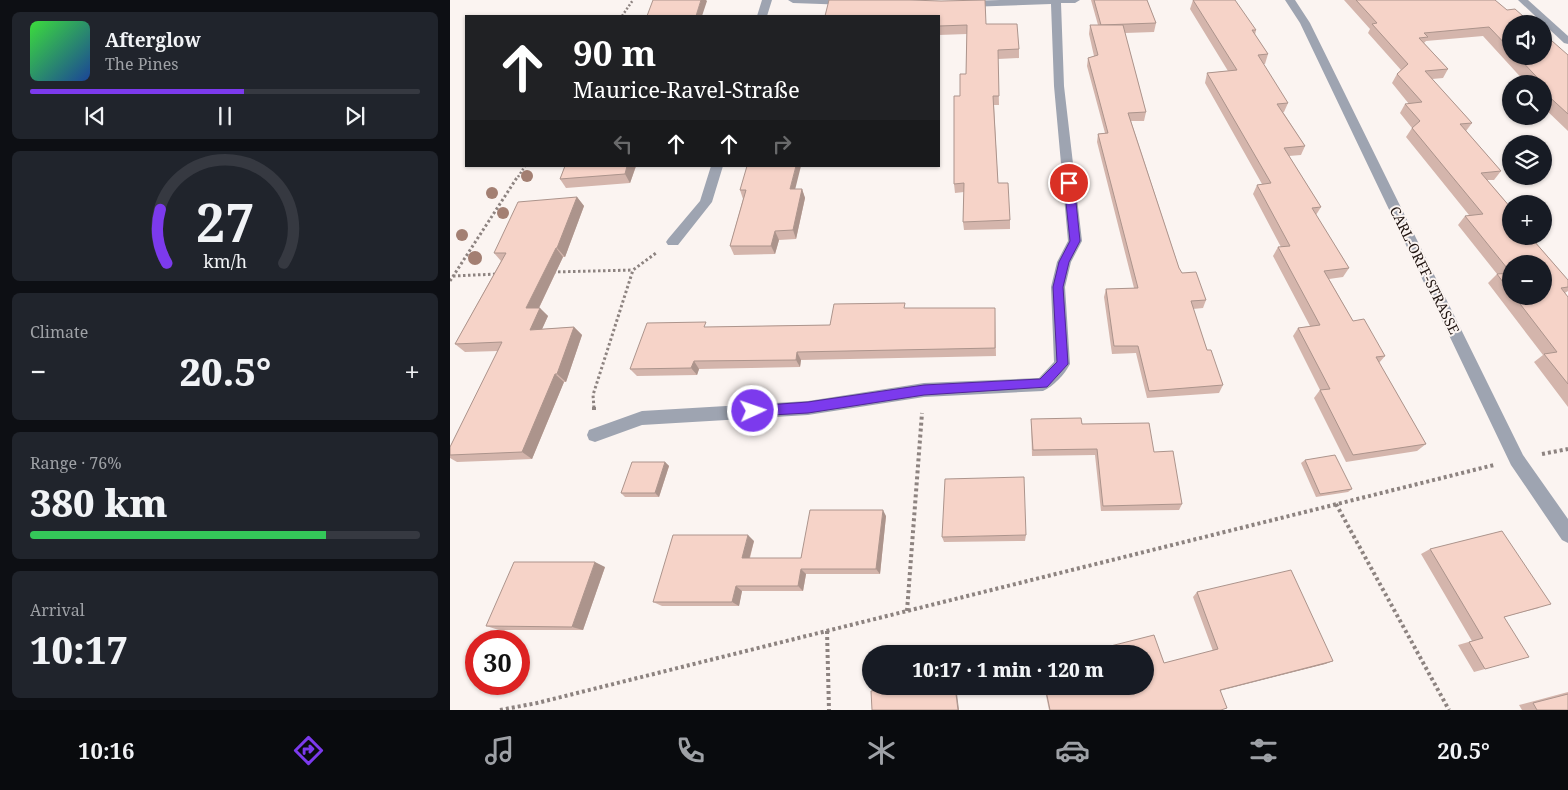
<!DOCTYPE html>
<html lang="en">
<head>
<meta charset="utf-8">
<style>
  body { margin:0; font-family:"Noto Serif",serif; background:#20242c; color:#f1f3f6; height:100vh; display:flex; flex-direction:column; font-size:19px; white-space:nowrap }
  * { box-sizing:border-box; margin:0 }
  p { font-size:16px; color:#9ea1a6 }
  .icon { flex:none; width:28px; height:28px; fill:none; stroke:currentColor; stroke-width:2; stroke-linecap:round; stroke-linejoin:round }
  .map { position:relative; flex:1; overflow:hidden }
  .details { display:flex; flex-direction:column; gap:12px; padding:12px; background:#0d0f14; width:450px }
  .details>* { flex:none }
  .hud { position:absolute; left:15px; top:15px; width:475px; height:152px; border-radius:0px; box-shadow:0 1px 4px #0004; background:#202124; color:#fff; overflow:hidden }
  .fabs { position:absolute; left:1052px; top:15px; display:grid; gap:10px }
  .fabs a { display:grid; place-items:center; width:50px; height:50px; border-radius:50%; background:#171b24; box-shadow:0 1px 4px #0004; font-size:25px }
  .speed { position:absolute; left:15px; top:630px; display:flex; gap:10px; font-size:25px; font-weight:700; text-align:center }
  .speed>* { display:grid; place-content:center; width:65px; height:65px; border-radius:50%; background:#171b24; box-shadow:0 1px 4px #0004; line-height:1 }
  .speed .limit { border:8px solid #d22; background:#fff; color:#111 }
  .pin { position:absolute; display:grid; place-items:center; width:42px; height:42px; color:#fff; margin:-21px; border:2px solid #fff; border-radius:50%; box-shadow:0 1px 5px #0007 }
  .me { position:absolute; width:55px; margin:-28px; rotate:87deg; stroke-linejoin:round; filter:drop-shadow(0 0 4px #0008) }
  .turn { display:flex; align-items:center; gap:18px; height:105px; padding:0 25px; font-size:22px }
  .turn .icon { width:65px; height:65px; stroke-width:2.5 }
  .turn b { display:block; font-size:35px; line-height:42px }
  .lanes { display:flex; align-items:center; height:48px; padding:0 25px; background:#0003; justify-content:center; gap:25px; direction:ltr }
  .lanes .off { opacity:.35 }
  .big { font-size:38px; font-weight:800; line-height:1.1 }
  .details .tile { flex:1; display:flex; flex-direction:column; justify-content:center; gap:8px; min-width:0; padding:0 18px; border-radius:8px; background:#20242c }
  .details .dial { align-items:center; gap:0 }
  .dial svg { height:130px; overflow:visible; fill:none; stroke:#363941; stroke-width:7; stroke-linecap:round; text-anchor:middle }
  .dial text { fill:#f1f3f6; stroke:none }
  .song { display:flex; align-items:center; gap:15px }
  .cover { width:60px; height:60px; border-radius:8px; background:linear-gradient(135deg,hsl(120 70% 55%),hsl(220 70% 35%)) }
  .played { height:5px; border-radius:2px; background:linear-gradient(90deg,#7c3aed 55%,#363941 55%) }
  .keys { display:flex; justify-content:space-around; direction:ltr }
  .heat { display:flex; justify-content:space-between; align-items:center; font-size:28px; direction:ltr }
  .charge { height:8px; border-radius:4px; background:linear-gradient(90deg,#34c759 76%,#363941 0) }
  .trip { position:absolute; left:412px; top:645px; width:292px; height:50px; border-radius:25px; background:#171b24; box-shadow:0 1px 4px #0004; font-weight:800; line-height:50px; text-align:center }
  .tab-bar { display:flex; height:80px; justify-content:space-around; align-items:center; background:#090b0e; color:#9ea1a6 }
  .tab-bar .icon { width:35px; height:35px }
  .tab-bar .active { color:#7c3aed }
  .tab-bar b { font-size:22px; color:#f1f3f6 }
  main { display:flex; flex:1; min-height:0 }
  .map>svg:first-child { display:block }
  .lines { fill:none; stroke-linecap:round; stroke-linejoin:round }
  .path-far2 { stroke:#8d8380; stroke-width:2.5; stroke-dasharray:2 2; stroke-linecap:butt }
  .path-far1 { stroke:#8d8380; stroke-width:3; stroke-dasharray:2.5 2.5; stroke-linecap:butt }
  .path { stroke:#8d8380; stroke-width:4; stroke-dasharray:3 3; stroke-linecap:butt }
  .street { fill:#9ea4b1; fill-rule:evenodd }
  .tree { fill:#a37f72 }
  .wall { fill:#d4b5ac; fill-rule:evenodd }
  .shaded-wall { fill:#ac948c }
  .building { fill:#f6d3c8; stroke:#ac948c }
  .route { fill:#7c3aed; stroke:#51269a }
  .labels { text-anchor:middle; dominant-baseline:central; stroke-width:4; stroke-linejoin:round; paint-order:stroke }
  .street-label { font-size:14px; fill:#201410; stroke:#fbf4f1 }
</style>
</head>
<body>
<main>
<section class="details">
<div class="tile">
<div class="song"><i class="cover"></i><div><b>Afterglow</b><p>The Pines</p></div></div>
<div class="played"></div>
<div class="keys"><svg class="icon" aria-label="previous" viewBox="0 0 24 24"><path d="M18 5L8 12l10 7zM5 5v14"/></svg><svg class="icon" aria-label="pause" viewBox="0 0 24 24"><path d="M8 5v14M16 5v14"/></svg><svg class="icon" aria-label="next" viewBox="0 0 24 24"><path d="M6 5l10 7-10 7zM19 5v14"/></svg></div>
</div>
<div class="tile dial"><svg viewBox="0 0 100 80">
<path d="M14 69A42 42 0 1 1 86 69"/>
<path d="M14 69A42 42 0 0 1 10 36" stroke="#7c3aed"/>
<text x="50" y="56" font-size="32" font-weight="700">27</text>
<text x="50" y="72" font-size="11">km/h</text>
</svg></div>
<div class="tile"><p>Climate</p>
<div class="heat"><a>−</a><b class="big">20.5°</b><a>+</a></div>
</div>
<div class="tile"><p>Range · 76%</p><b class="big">380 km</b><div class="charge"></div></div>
<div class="tile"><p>Arrival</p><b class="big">10:17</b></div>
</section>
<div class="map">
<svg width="1118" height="710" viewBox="0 0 1118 710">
  <rect width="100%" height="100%" fill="#fbf4f1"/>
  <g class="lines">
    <g class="path-far2">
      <polyline points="172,16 183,0"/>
      <polyline points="68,177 75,166"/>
    </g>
    <g class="path-far1">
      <polyline points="103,272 183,270"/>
      <polyline points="3,276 47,274"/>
      <polyline points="0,281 68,176"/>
      <polyline points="144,408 143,395 183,270 206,253"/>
    </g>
    <g class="path">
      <polyline points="144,407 144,412"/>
      <polyline points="1092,454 1118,449"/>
      <polyline points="886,504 999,710"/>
      <polyline points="457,611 472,413"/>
      <polyline points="377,631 379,710"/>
      <polyline points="50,710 87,703 1044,465"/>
    </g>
    <g class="street">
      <polygon points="312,0 322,0 317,16 307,16"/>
      <polygon points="338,0 402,0 404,2 399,5 343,3"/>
      <path d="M550,0H630L625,3H611L614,86L632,241L621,262L615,287L620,364C615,374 603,387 593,391L474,397L358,415L192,425L145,442L139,440L137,435L139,430L192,411L358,401L474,383L589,378L604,362L601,287L607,262L618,241L604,86L601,4L517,7L512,4L517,1Z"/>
      <polygon points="835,0 845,0 860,23 1073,455 1118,519 1118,543 1112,540 1061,465 850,23"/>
      <polygon points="1068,0 1078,0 1118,36 1118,44 1114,43"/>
      <polygon points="261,166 273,166 262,202 228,245 218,245 216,242 218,239 250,201"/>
    </g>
  </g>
  <g class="tree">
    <circle cx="77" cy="176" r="6"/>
    <circle cx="42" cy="193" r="6"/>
    <circle cx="53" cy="213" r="6"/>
    <circle cx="12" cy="235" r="6"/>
    <circle cx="25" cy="258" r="7"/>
  </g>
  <g class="wall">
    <polygon points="641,0 697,0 706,23 704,32 675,33 696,112 694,121 681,121 729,268 732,273 756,300 753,308 743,309 757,350 773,385 769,393 697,398 686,353 662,354 654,297 656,289 684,288 647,142 648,134 655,133 637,66 638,58 644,56 639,34 640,25 648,25"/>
    <polygon points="743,0 806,30 805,35 818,54 815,64 813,64 838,103 834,112 833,112 855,146 851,155 839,156 871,207 866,215 899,268 893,277 879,279 903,321 935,356 929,363 976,444 967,451 896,462 864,398 870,390 843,336 848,328 860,326 823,256 828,247 831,247 803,194 807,185 812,184 755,83 757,73 778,71 740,9"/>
    <path d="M894,0H1045L1061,24V56H1094L1118,55V131L1094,108V84H1077L1033,36L976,41L974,43L998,69L993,78L982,79L1022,123L1016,131L1051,171L1044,180H1037L1089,240L1086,243L1118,280V291L1115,293L1118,297V407L1084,362L1093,355L1038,283L1047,274L1008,225L1015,216L1019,215L956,137L962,128L950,113L955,104H959L942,83L947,74L951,70L918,33L920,29ZM1061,264L1094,296H1061Z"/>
    <polygon points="489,16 536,24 569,49 569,58 548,59 549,105 544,105 548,183 560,220 560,229 514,230 513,222 514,192 505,193 504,184 510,96 516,74 517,34 489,35"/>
    <polygon points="115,166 186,166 180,183 116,188 110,179"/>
    <polygon points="352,189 355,198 346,239 329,240 325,254 284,255 280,246 293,199 290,190"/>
    <polygon points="127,197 134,206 115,257 113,257 89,308 98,316 92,329 124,327 132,335 116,382 114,382 82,459 7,462 0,458 0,447 48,351 15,352 5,344 51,261 44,253"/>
    <polygon points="456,308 545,308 546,356 351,360 350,367 249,369 247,375 187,376 180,369 259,327 380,325"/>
    <polygon points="581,419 632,424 704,452 732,504 729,510 651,511 645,455 582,456"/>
    <polygon points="855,460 902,489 898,492 866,497 851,463"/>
    <polygon points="215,462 219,466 209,497 175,497 171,493"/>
    <polygon points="436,516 430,574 356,574 353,591 292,591 289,606 212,606 203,602 304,541 300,558 351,558"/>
    <polygon points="576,535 575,541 494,542 492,537"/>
    <polygon points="980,549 1089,608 1054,617 1035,669 1024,672 1008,645 1022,641 971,554"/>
    <polygon points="155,567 133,630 49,630 36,626"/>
    <polygon points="747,592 883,661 875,664 771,690 772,710 599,710 594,686 696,686 714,663 763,651 743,597"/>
    <polygon points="1118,692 1118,710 1072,710 1069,705"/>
  </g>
  <g class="shaded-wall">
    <polygon points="251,0 256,0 257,1 252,16 246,16"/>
    <polygon points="177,166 186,166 180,183 175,174"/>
    <polygon points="346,166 351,166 343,198 340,189"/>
    <polygon points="352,189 355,198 346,239 343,230"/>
    <polygon points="127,197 134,206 115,257 107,248"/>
    <polygon points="325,231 329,240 325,254 321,246"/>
    <polygon points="106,248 113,257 85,316 76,308"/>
    <polygon points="90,308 98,316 88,338 80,330"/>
    <polygon points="124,327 132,335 116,382 107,374"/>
    <polygon points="347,352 351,360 350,367 346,360"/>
    <polygon points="244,361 249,369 247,375 241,368"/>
    <polygon points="105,374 114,382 82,459 72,452"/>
    <polygon points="215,462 219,466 209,497 205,493"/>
    <polygon points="433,510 436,516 430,574 426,569"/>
    <polygon points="298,535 304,541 298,563 292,558"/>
    <polygon points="145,562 155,567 133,630 122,627"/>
    <polygon points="351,569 356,574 353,591 348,586"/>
    <polygon points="286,586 292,591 289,606 282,602"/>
    <polygon points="883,661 875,664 765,692 770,690"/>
    <polygon points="505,686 506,686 509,710 508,710"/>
  </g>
  <g class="building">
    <polygon points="203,0 251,0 246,16 197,16"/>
    <polygon points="379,0 460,0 491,1 535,0 536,24 567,24 569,49 548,50 549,96 543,96 548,183 558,183 560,220 513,222 514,183 504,184 504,96 510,96 510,74 516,74 517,25 489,26 489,16 375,16"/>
    <polygon points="644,0 697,0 706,23 651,25"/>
    <polygon points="743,0 785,0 806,30 802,30 818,54 808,55 838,103 827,104 855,146 834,148 871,207 862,208 899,268 874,271 903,321 914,319 935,356 926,357 976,444 903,455 870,390 880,389 848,328 870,325 828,247 840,246 807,185 821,183 757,73 787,70"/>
    <polygon points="906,0 1045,0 1057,10 1065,9 1082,24 1061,24 1061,50 1039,27 974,33 978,37 969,38 998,69 975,71 1022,123 1010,124 1051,171 1031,173 1061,208 1061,236 1085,236 1089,240 1084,241 1118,280 1118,287 1111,288 1118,297 1118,384 1094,354 1107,352 1064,296 1094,296 1094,264 1061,264 1061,293 1047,274 1061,273 1015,216 1033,214 962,128 970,121 955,104 972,102 947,74 958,64 922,24 927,23"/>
    <polygon points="640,25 673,25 696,112 678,113 729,268 732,273 746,272 756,300 741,301 757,350 761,350 773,385 699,391 688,346 664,346 656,289 688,288 648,134 658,133 638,58 648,55"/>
    <polygon points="1094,34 1118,55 1118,114 1094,92 1094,90 1098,89 1067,56 1094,56"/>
    <polygon points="115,166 177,166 175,174 110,179"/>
    <polygon points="297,166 346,166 340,189 352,189 343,230 325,231 321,246 280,246 296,190 290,190"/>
    <polygon points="127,197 107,248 106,248 76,308 90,308 80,330 124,327 107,374 105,374 72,452 0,455 0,447 52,342 5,344 56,253 44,253 68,202"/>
    <polygon points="455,303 454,308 545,308 545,348 347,352 346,360 244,361 241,368 180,369 197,323 256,322 254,327 380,325 384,304"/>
    <polygon points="631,418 632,424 699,423 704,452 723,451 732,504 653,506 647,449 583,450 581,419"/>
    <polygon points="885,455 902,489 870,494 855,460"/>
    <polygon points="182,462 215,462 205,493 171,493"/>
    <polygon points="574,477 576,535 492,537 495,479"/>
    <polygon points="360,510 433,510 426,569 351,569 348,586 286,586 282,602 203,602 223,535 298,535 292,558 351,558"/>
    <polygon points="1052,531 1101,604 1054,617 1079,657 1035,669 1019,642 1033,638 980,549"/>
    <polygon points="64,562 145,562 122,627 36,626"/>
    <polygon points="841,570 883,661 770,690 777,708 771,710 600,710 595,686 696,686 696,654 629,654 704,635 714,663 768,649 747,592"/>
    <polygon points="446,686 505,686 508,710 422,710 421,691"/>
    <polygon points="1118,694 1118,710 1087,710 1083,703"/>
  </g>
  <polygon class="route" points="619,180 624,183 630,241 619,262 613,287 618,364 597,387 474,395 358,413 303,416 299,415 297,411 299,407 303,406 358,402 474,385 590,379 607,362 603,287 609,262 620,241 614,183"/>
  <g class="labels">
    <g class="street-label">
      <text transform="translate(975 270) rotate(64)">CARL-ORFF-STRASSE</text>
    </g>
  </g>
</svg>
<div class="fabs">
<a><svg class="icon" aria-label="sound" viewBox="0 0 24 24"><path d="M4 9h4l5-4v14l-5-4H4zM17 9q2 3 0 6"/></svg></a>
<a><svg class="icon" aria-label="search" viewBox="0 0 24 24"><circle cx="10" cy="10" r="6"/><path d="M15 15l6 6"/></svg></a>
<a><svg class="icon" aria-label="layers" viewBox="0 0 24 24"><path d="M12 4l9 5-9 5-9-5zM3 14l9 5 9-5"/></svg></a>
<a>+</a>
<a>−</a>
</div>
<div class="speed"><div class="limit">30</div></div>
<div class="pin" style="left:619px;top:183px;background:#d93025"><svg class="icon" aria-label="arrive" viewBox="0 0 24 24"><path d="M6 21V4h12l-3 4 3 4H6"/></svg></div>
<svg class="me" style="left:303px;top:411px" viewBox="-20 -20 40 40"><circle r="17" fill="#7c3aed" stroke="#fff" stroke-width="3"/><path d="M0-11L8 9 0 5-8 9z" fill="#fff"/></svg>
<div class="trip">10:17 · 1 min · 120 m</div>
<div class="hud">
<div class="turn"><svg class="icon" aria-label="ahead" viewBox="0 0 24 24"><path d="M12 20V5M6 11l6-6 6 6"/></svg><div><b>90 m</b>Maurice-Ravel-Straße</div></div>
<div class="lanes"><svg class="icon off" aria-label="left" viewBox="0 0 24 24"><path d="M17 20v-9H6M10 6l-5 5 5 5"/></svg><svg class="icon" aria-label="ahead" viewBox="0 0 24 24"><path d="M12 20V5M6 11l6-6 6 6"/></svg><svg class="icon" aria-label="ahead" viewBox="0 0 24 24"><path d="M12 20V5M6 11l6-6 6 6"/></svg><svg class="icon off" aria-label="right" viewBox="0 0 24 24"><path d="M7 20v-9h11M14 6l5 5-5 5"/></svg></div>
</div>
</div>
</main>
<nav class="tab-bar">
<b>10:16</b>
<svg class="icon active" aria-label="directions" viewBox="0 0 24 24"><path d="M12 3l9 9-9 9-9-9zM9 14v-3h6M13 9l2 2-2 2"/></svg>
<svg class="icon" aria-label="music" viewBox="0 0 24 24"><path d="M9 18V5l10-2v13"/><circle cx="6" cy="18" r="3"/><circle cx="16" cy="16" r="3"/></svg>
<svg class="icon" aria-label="phone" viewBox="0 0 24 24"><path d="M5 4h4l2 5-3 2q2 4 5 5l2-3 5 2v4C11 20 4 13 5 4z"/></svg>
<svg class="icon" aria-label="climate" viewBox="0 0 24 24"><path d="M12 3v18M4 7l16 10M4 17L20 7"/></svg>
<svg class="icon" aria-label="car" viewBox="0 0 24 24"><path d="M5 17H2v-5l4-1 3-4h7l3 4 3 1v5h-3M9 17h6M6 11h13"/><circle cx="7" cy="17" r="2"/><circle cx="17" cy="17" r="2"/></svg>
<svg class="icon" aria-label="filters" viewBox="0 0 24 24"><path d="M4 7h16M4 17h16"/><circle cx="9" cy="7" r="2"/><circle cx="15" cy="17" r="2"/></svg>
<b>20.5°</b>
</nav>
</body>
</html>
